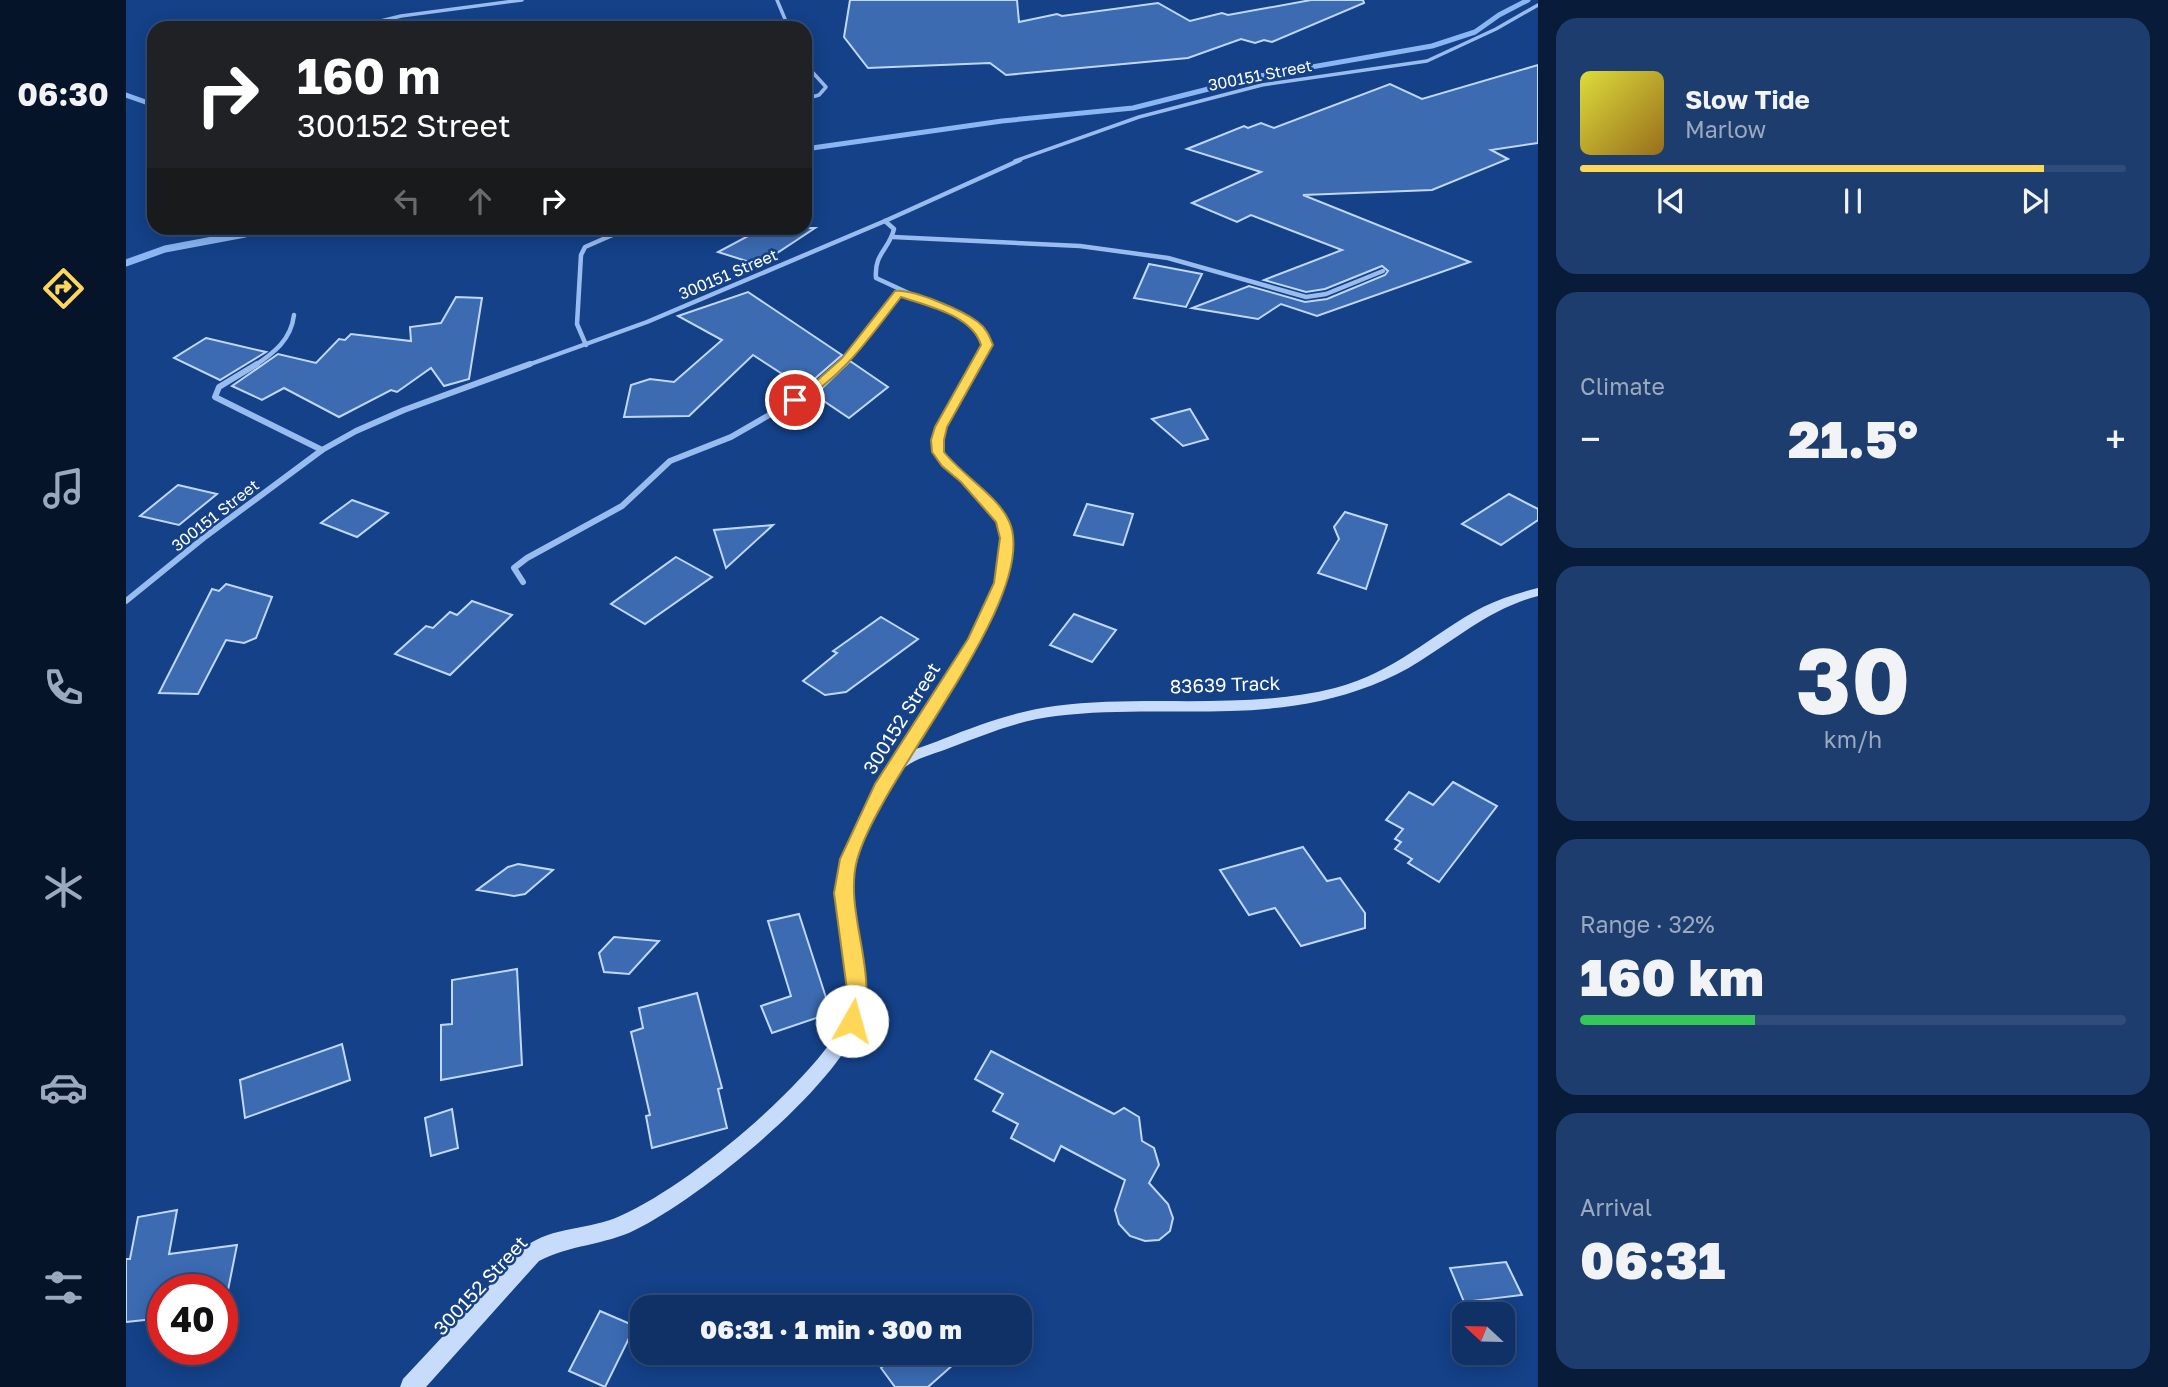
<!DOCTYPE html>
<html lang="en">
<head>
<meta charset="utf-8">
<style>
  body { margin:0; font-family:"Golos Text",sans-serif; background:#1d3d6f; color:#f1f3f6; height:100vh; display:flex; flex-direction:column; font-size:26px; white-space:nowrap }
  * { box-sizing:border-box; margin:0 }
  p { font-size:23px; color:#9ba9bf }
  .icon { flex:none; width:38px; height:38px; fill:none; stroke:currentColor; stroke-width:2; stroke-linecap:round; stroke-linejoin:round }
  .map { position:relative; flex:1; overflow:hidden }
  .panel { display:flex; flex-direction:column; gap:18px; padding:18px; background:#081b38; width:630px }
  .panel>* { flex:none }
  .banner { position:absolute; left:21px; top:21px; width:665px; height:214px; border-radius:21px; box-shadow:0 4px 18px #0003,0 0 0 2px #2f4c7a; background:#202124; color:#fff; overflow:hidden }
  .needle { width:46px; rotate:292deg }
  .tools { position:absolute; left:1326px; top:1302px; display:grid; gap:14px }
  .tools a { display:grid; place-items:center; width:63px; height:63px; border-radius:14px; background:#0f3166; box-shadow:0 4px 18px #0003,0 0 0 2px #2f4c7a; font-size:35px }
  .speed { position:absolute; left:21px; top:1274px; display:flex; gap:14px; font-size:35px; font-weight:700; text-align:center }
  .speed>* { display:grid; place-content:center; width:91px; height:91px; border-radius:50%; background:#0f3166; box-shadow:0 4px 18px #0003,0 0 0 2px #2f4c7a; line-height:1 }
  .speed .limit { border:10px solid #d22; background:#fff; color:#111 }
  .pin { position:absolute; display:grid; place-items:center; width:60px; height:60px; color:#fff; margin:-30px; border:4px solid #fff; border-radius:50%; box-shadow:0 2px 7px #0007 }
  .me { position:absolute; width:77px; margin:-38px; rotate:7deg; stroke-linejoin:round; filter:drop-shadow(0 0 5px #0008) }
  .turn { display:flex; align-items:center; gap:24px; height:147px; padding:0 35px; font-size:32px }
  .turn .icon { width:91px; height:91px; stroke-width:2.5 }
  .turn b { display:block; font-size:49px; line-height:60px }
  .lanes { display:flex; align-items:center; height:66px; padding:0 35px; background:#0003; justify-content:center; gap:35px; direction:ltr }
  .lanes .off { opacity:.35 }
  .big { font-size:52px; font-weight:800; line-height:1.1 }
  .panel .tile { flex:1; display:flex; flex-direction:column; justify-content:center; gap:10px; min-width:0; padding:0 24px; border-radius:21px; background:#1d3d6f }
  .panel .dial { align-items:center; gap:0 }
  .dial b { font-size:91px; line-height:1 }
  .song { display:flex; align-items:center; gap:21px }
  .cover { width:84px; height:84px; border-radius:10px; background:linear-gradient(135deg,hsl(60 70% 55%),hsl(40 70% 35%)) }
  .played { height:7px; border-radius:4px; background:linear-gradient(90deg,#ffd758 85%,#2f4c7a 85%) }
  .keys { display:flex; justify-content:space-around; direction:ltr }
  .heat { display:flex; justify-content:space-between; align-items:center; font-size:38px; direction:ltr }
  .charge { height:10px; border-radius:5px; background:linear-gradient(90deg,#34c759 32%,#2f4c7a 0) }
  .trip { position:absolute; left:504px; top:1295px; width:402px; height:70px; border-radius:21px; background:#0f3166; box-shadow:0 4px 18px #0003,0 0 0 2px #2f4c7a; font-weight:800; line-height:70px; text-align:center }
  main { display:flex; flex:1; min-height:0 }
  .dock { display:flex; flex-direction:column; width:126px; justify-content:space-around; align-items:center; background:#061429; color:#9ba9bf }
  .dock .icon { width:49px; height:49px }
  .dock .active { color:#ffd758 }
  .dock b { font-size:32px; color:#f1f3f6 }
  .map>svg:first-child { display:block }
  .lines { fill:none; stroke-linecap:round; stroke-linejoin:round }
  .stream-far1 { stroke:#8bb6f3; stroke-width:5 }
  .stream { stroke:#8bb6f3; stroke-width:7 }
  .building { fill:#3c6bb2; stroke:#bfd8fb; stroke-width:2 }
  .street-far3 { stroke:#99bcef; stroke-width:3.5 }
  .street-far2 { stroke:#99bcef; stroke-width:4.5 }
  .street-far1 { stroke:#99bcef; stroke-width:6 }
  .street { stroke:#99bcef; stroke-width:8 }
  .secondary { fill:#c7dbfb; fill-rule:evenodd }
  .route { fill:#ffd758; stroke:#a68c39; stroke-width:2 }
  .labels { text-anchor:middle; dominant-baseline:central; stroke-width:5; stroke-linejoin:round; paint-order:stroke }
  .far-street-label { font-size:16px; fill:#fff; stroke:#144188 }
  .street-label { font-size:19px; fill:#fff; stroke:#144188 }
</style>
</head>
<body>
<main>
<nav class="dock">
<b>06:30</b>
<svg class="icon active" aria-label="directions" viewBox="0 0 24 24"><path d="M12 3l9 9-9 9-9-9zM9 14v-3h6M13 9l2 2-2 2"/></svg>
<svg class="icon" aria-label="music" viewBox="0 0 24 24"><path d="M9 18V5l10-2v13"/><circle cx="6" cy="18" r="3"/><circle cx="16" cy="16" r="3"/></svg>
<svg class="icon" aria-label="phone" viewBox="0 0 24 24"><path d="M5 4h4l2 5-3 2q2 4 5 5l2-3 5 2v4C11 20 4 13 5 4z"/></svg>
<svg class="icon" aria-label="climate" viewBox="0 0 24 24"><path d="M12 3v18M4 7l16 10M4 17L20 7"/></svg>
<svg class="icon" aria-label="car" viewBox="0 0 24 24"><path d="M5 17H2v-5l4-1 3-4h7l3 4 3 1v5h-3M9 17h6M6 11h13"/><circle cx="7" cy="17" r="2"/><circle cx="17" cy="17" r="2"/></svg>
<svg class="icon" aria-label="filters" viewBox="0 0 24 24"><path d="M4 7h16M4 17h16"/><circle cx="9" cy="7" r="2"/><circle cx="15" cy="17" r="2"/></svg>
</nav>
<div class="map">
<svg width="1412" height="1387" viewBox="0 0 1412 1387">
  <rect width="100%" height="100%" fill="#144188"/>
  <g class="lines">
    <g class="stream-far1">
      <polyline points="0,95 28,105"/>
      <polyline points="679,149 876,121 1007,108 1134,76 1306,46 1349,32 1373,15 1402,0"/>
    </g>
    <polyline class="stream" points="0,263 39,249 119,234 130,228"/>
  </g>
  <g class="building">
    <polygon points="724,0 891,0 893,22 931,14 936,16 1032,3 1064,21 1096,13 1102,15 1185,0 1237,0 1238,3 1146,42 1138,40 1129,43 1115,39 1062,58 880,75 864,63 742,68 718,37"/>
    <polygon points="1412,65 1412,143 1365,150 1382,159 1306,190 1177,195 1344,262 1191,316 1155,304 1132,319 1066,308 1123,286 1179,302 1201,299 1259,275 1262,271 1256,266 1199,289 1180,292 1138,280 1216,250 1125,215 1111,222 1066,203 1135,172 1061,149 1118,126 1122,128 1135,123 1148,128 1264,84 1296,99"/>
    <polygon points="637,228 689,228 633,265 592,252"/>
    <polygon points="1023,264 1076,274 1060,307 1008,298"/>
    <polygon points="622,292 716,355 678,388 627,355 563,416 498,417 505,385 524,379 548,382 596,340 552,316"/>
    <polygon points="330,297 356,298 343,379 318,386 305,368 271,392 265,390 213,417 158,388 136,400 106,386 152,354 190,363 213,339 219,340 225,334 285,341 284,327 315,323"/>
    <polygon points="80,338 140,352 94,380 48,358"/>
    <polygon points="724,361 762,387 723,418 689,395"/>
    <polygon points="1064,409 1082,439 1057,446 1026,419"/>
    <polygon points="52,485 91,494 53,525 14,516"/>
    <polygon points="1383,494 1412,509 1412,520 1375,545 1336,524"/>
    <polygon points="226,500 262,513 231,537 195,523"/>
    <polygon points="961,504 1007,514 997,545 948,535"/>
    <polygon points="1219,512 1261,525 1240,589 1192,573 1213,539 1208,527"/>
    <polygon points="647,525 600,568 588,530"/>
    <polygon points="550,557 586,577 519,624 485,604"/>
    <polygon points="100,584 146,597 130,638 118,643 100,640 72,694 33,693 86,589 93,591"/>
    <polygon points="346,601 386,615 324,675 269,654 300,626 307,628 324,612 331,615"/>
    <polygon points="948,614 990,630 966,662 924,645"/>
    <polygon points="755,617 792,639 720,692 699,695 677,681 711,653 707,651"/>
    <polygon points="1327,782 1371,806 1313,882 1282,863 1286,859 1269,849 1275,842 1269,839 1277,829 1260,820 1283,792 1307,805"/>
    <polygon points="1177,847 1201,881 1214,878 1239,913 1239,928 1175,946 1149,908 1123,915 1094,870"/>
    <polygon points="392,864 427,870 399,894 388,896 351,890 382,867"/>
    <polygon points="673,914 705,1013 646,1033 635,1006 665,996 642,921"/>
    <polygon points="488,937 533,941 503,974 478,972 473,953"/>
    <polygon points="391,969 396,1065 315,1080 315,1025 326,1024 326,980"/>
    <polygon points="571,993 596,1088 592,1089 601,1128 526,1148 520,1116 524,1115 505,1032 517,1028 513,1008"/>
    <polygon points="216,1044 224,1080 119,1118 114,1080"/>
    <polygon points="865,1051 988,1114 998,1108 1013,1117 1016,1141 1028,1148 1033,1165 1023,1183 1042,1204 1047,1218 1044,1231 1033,1240 1019,1241 1004,1236 993,1224 989,1210 999,1180 935,1146 928,1161 885,1138 892,1124 867,1111 877,1094 849,1079"/>
    <polygon points="326,1109 332,1148 305,1156 299,1118"/>
    <polygon points="51,1210 43,1254 111,1245 102,1290 37,1290 37,1318 0,1322 0,1259 4,1259 12,1217"/>
    <polygon points="1380,1262 1396,1295 1338,1302 1324,1268"/>
    <polygon points="474,1311 509,1326 479,1387 443,1371"/>
    <polygon points="762,1353 834,1353 837,1356 802,1387 769,1387 755,1368 766,1358"/>
  </g>
  <g class="lines">
    <g class="street-far3">
      <polyline points="651,0 659,19 652,28"/>
      <polyline points="226,28 275,16 396,0"/>
      <polyline points="679,64 700,87 693,95 679,99"/>
      <polyline points="889,161 1013,117 1136,85 1301,61 1370,29 1412,5"/>
    </g>
    <g class="street-far2">
      <path d="M759,221L768,229C763,250 748,253 750,278L843,321L854,332L861,345L849,366"/>
      <polyline points="767,237 954,246 1042,258 1180,297 1200,294 1257,271"/>
      <polyline points="460,345 451,324 455,255 459,247 500,229"/>
      <path d="M128,366C148,353 165,340 168,315"/>
      <polyline points="399,366 521,322 759,221 894,160"/>
      <polyline points="713,366 773,293"/>
    </g>
    <g class="street-far1">
      <polyline points="131,364 93,387 89,397 196,450"/>
      <path d="M850,364C839,384 809,425 811,447C813,460 826,468 835,475C896,525 888,562 856,628"/>
      <polyline points="397,582 388,568 401,558 496,506 544,461 605,437 690,388 715,364"/>
      <polyline points="0,601 80,536 196,450 230,431 278,410 404,364"/>
    </g>
    <polyline class="street" points="772,762 824,684 857,626"/>
    <path class="secondary" d="M1412,588V596C1366,608 1333,637 1294,661C1263,681 1229,693 1194,701C1107,720 1018,705 930,716C894,720 860,734 826,747C810,754 790,757 777,769C763,780 757,799 750,815C735,844 725,873 726,906C728,943 748,983 735,1020C711,1088 574,1198 509,1230C479,1245 443,1245 413,1261L300,1387H274L277,1379C306,1348 335,1317 363,1286C375,1273 386,1257 399,1247C426,1226 464,1230 494,1216C561,1186 662,1101 705,1042C738,995 708,944 710,893C711,862 724,835 738,808C746,791 753,772 768,759C783,750 801,746 817,739C853,725 890,711 929,706C1022,694 1117,711 1209,688C1270,672 1304,635 1357,607C1375,598 1393,593 1412,588Z"/>
  </g>
  <path class="route" d="M769,291C787,289 836,310 852,322C860,328 863,335 867,345L821,427L818,440V452C835,474 872,496 883,521C917,595 753,777 731,860C717,914 756,978 733,1027L726,1030L718,1027L716,1021L722,997L708,893L714,859L749,784L842,639L868,583L874,538L870,522L835,482L816,466L806,452L805,440L809,427L855,345C846,315 801,306 775,297C744,337 717,377 673,402L663,400L686,385L716,358Z"/>
  <g class="labels">
    <g class="far-street-label">
      <text transform="translate(1134 75) rotate(-11)">300151 Street</text>
      <text transform="translate(602 274) rotate(-23)">300151 Street</text>
      <text transform="translate(89 515) rotate(-38)">300151 Street</text>
    </g>
    <g class="street-label">
      <text transform="translate(1099 684) rotate(-2)">83639 Track</text>
      <text transform="translate(775 718) rotate(-58)">300152 Street</text>
      <text transform="translate(354 1285) rotate(-47)">300152 Street</text>
    </g>
  </g>
</svg>
<div class="tools">
<a><svg class="needle" viewBox="-14 -14 28 28"><path d="M0-13l5 13h-10z" fill="#e53935"/><path d="M0 13l5-13h-10z" fill="#9ba9bf"/></svg></a>
</div>
<div class="speed"><div class="limit">40</div></div>
<div class="pin" style="left:669px;top:400px;background:#d93025"><svg class="icon" aria-label="arrive" viewBox="0 0 24 24"><path d="M6 21V4h12l-3 4 3 4H6"/></svg></div>
<svg class="me" style="left:726px;top:1021px" viewBox="-20 -20 40 40"><circle r="19" fill="#fff"/><path d="M0-13L10 11 0 6-10 11z" fill="#ffd758"/></svg>
<div class="trip">06:31 · 1 min · 300 m</div>
<div class="banner">
<div class="turn"><svg class="icon" aria-label="right" viewBox="0 0 24 24"><path d="M7 20v-9h11M14 6l5 5-5 5"/></svg><div><b>160 m</b>300152 Street</div></div>
<div class="lanes"><svg class="icon off" aria-label="left" viewBox="0 0 24 24"><path d="M17 20v-9H6M10 6l-5 5 5 5"/></svg><svg class="icon off" aria-label="ahead" viewBox="0 0 24 24"><path d="M12 20V5M6 11l6-6 6 6"/></svg><svg class="icon" aria-label="right" viewBox="0 0 24 24"><path d="M7 20v-9h11M14 6l5 5-5 5"/></svg></div>
</div>
</div>
<section class="panel">
<div class="tile">
<div class="song"><i class="cover"></i><div><b>Slow Tide</b><p>Marlow</p></div></div>
<div class="played"></div>
<div class="keys"><svg class="icon" aria-label="previous" viewBox="0 0 24 24"><path d="M18 5L8 12l10 7zM5 5v14"/></svg><svg class="icon" aria-label="pause" viewBox="0 0 24 24"><path d="M8 5v14M16 5v14"/></svg><svg class="icon" aria-label="next" viewBox="0 0 24 24"><path d="M6 5l10 7-10 7zM19 5v14"/></svg></div>
</div>
<div class="tile"><p>Climate</p>
<div class="heat"><a>−</a><b class="big">21.5°</b><a>+</a></div>
</div>
<div class="tile dial"><b>30</b><p>km/h</p></div>
<div class="tile"><p>Range · 32%</p><b class="big">160 km</b><div class="charge"></div></div>
<div class="tile"><p>Arrival</p><b class="big">06:31</b></div>
</section>
</main>
</body>
</html>
